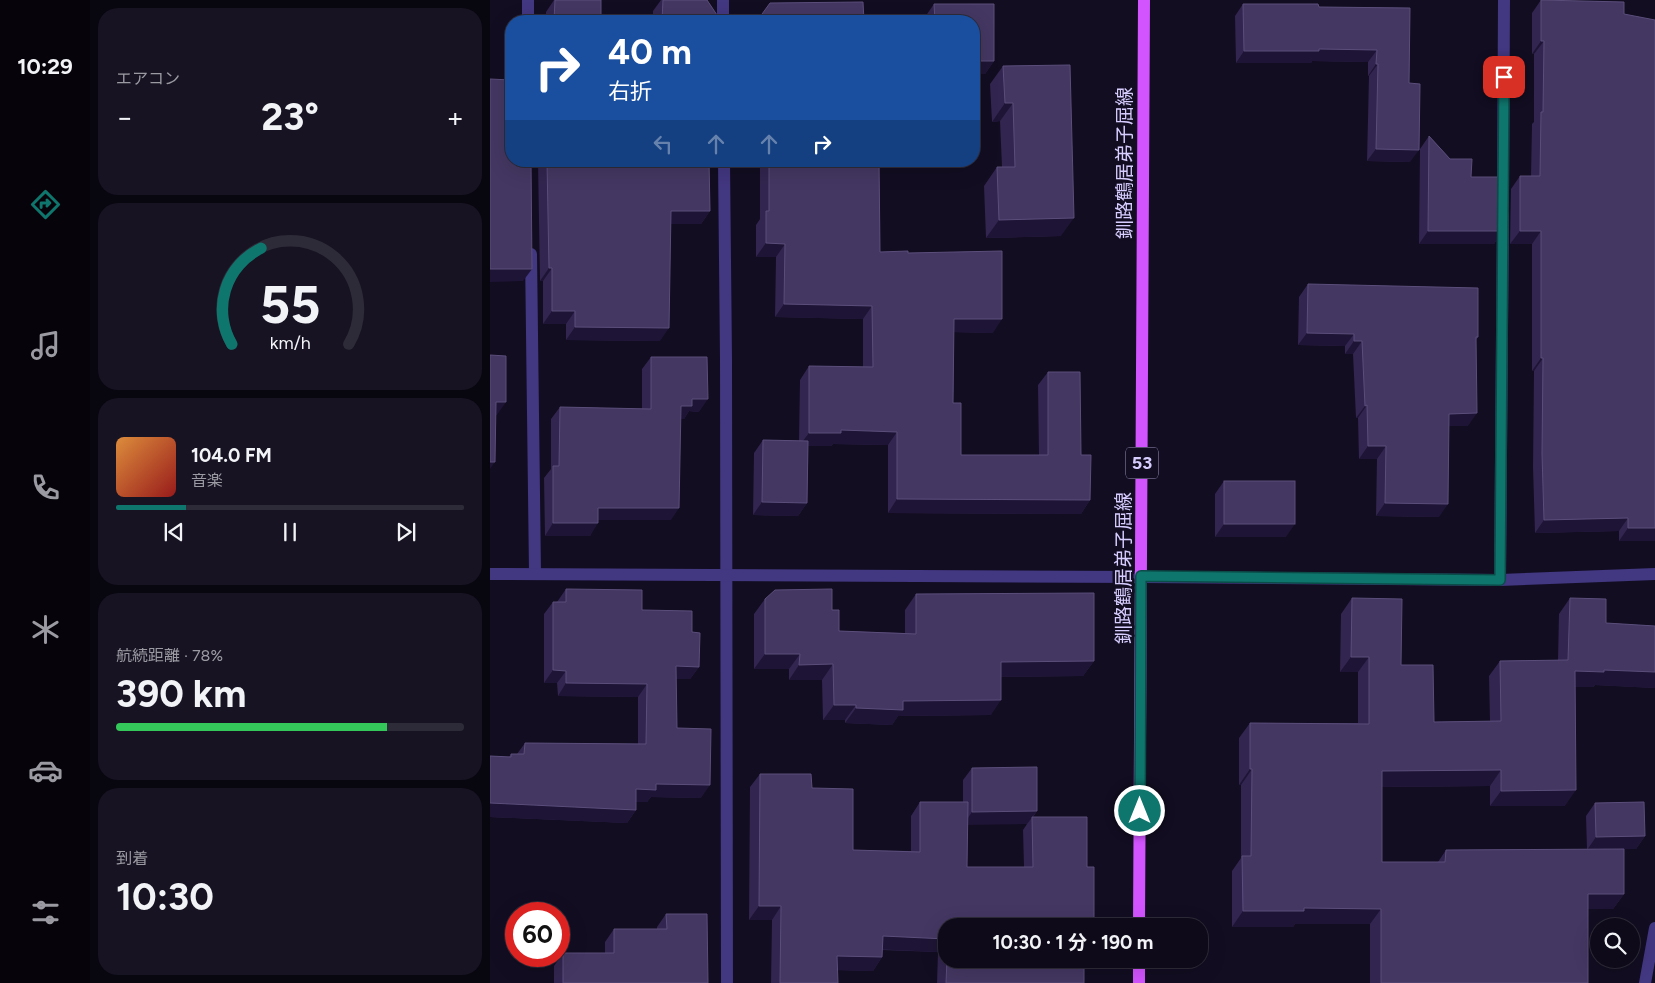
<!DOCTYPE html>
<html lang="ja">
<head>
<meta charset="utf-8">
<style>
  body { margin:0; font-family:Figtree,"Noto Sans JP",sans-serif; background:#171322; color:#f1f3f6; height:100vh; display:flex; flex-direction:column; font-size:19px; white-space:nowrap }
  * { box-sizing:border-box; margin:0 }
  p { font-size:16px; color:#9b9aa2 }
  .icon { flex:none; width:28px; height:28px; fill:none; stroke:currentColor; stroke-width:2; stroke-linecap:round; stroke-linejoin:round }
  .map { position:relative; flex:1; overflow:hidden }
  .details { display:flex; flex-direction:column; gap:8px; padding:8px; background:#08060e; width:400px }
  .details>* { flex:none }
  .banner { position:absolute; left:15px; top:15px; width:475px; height:152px; border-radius:20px; box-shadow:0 5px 20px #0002,0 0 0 1px #2e2b38; background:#1a4fa0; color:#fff; overflow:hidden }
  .controls { position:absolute; left:1100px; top:918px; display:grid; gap:10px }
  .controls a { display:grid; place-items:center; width:50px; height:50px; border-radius:50%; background:#0e0a19; box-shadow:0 5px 20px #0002,0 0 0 1px #2e2b38; font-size:25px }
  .speed { position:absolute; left:15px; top:902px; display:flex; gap:10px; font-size:25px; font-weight:700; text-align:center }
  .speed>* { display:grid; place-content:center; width:65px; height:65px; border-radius:50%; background:#0e0a19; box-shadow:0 5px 20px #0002,0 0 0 1px #2e2b38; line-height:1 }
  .speed .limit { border:8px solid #d22; background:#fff; color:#111 }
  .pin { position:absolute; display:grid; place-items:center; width:42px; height:42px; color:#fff; margin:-21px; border-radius:10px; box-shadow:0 2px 8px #0006 }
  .me { position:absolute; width:55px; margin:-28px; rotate:0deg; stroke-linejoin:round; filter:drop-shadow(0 0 4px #0008) }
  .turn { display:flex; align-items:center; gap:18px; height:105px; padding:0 20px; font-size:22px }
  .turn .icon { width:65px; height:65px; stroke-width:2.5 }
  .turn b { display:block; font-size:35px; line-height:42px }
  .lanes { display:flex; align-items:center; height:48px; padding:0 20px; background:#0003; justify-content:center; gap:25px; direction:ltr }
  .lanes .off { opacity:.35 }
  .big { font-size:38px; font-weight:700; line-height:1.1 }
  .details .tile { flex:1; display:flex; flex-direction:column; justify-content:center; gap:8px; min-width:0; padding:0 18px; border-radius:20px; background:#171322 }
  .details .dial { align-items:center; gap:0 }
  .dial svg { height:130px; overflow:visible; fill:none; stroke:#2e2b38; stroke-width:7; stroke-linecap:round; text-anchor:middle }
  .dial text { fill:#f1f3f6; stroke:none }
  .song { display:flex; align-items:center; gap:15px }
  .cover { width:60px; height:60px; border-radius:8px; background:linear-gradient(135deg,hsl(30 70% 55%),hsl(0 70% 35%)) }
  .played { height:5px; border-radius:2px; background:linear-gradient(90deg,#0f766e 20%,#2e2b38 20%) }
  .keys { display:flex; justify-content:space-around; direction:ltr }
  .heat { display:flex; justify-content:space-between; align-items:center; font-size:28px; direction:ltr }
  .charge { height:8px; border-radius:4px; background:linear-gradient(90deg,#34c759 78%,#2e2b38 0) }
  .trip { position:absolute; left:448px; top:918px; width:270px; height:50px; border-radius:20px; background:#0e0a19; box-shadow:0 5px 20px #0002,0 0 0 1px #2e2b38; font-weight:700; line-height:50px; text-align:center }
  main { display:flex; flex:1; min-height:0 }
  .menu { display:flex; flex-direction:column; width:90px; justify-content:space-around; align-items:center; background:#06040a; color:#9b9aa2 }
  .menu .icon { width:35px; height:35px }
  .menu .current { color:#0f766e }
  .menu b { font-size:22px; color:#f1f3f6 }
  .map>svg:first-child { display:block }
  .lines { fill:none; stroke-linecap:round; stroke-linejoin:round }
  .street { stroke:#423781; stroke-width:12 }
  .primary { stroke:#d254ff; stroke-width:12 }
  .wall { fill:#32254f; fill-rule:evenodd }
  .shaded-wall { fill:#1e1435 }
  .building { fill:#443762; stroke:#5b4e7b }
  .route-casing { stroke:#0a4d48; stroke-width:12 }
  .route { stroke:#0f766e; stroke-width:9 }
  .labels { text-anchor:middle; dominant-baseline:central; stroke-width:5; stroke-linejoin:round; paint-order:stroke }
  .shield { fill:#120d21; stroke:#9d93bc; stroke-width:1 }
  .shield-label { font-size:18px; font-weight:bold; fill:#d8cdff }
  .street-label { font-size:19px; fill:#d8cdff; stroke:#120d21 }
</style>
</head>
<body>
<main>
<nav class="menu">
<b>10:29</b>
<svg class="icon current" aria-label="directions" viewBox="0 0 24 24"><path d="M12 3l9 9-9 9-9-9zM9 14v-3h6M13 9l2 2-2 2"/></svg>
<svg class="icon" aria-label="music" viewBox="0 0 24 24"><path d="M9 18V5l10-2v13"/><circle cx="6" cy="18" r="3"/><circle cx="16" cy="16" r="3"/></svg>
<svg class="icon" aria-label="phone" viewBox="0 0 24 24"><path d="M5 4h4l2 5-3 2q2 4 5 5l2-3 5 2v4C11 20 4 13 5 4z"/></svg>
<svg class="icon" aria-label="climate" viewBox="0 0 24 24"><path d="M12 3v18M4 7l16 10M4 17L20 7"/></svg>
<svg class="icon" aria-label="car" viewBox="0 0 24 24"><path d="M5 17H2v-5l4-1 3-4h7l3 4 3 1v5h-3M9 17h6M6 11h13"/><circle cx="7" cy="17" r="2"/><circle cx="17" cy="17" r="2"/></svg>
<svg class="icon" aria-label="filters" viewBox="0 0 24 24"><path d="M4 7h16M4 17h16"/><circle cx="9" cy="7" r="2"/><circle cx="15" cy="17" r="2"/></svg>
</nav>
<section class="details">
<div class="tile"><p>エアコン</p>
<div class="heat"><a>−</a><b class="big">23°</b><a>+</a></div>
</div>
<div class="tile dial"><svg viewBox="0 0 100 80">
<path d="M14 69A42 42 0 1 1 86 69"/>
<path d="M14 69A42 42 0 0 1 32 10" stroke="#0f766e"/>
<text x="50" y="56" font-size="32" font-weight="700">55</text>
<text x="50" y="72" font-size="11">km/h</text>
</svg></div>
<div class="tile">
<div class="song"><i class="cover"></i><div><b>104.0 FM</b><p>音楽</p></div></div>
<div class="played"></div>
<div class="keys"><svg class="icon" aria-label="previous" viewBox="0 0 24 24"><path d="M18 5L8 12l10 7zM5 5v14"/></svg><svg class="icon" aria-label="pause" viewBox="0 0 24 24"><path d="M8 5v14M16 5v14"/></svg><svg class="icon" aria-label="next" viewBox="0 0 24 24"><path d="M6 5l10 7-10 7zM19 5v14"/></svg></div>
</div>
<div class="tile"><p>航続距離 · 78%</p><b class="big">390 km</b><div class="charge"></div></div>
<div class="tile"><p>到着</p><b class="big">10:30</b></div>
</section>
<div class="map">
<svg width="1165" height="983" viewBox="0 0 1165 983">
  <rect width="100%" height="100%" fill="#120d21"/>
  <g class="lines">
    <g class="street">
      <polyline points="38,0 38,21"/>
      <polyline points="233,0 233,21"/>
      <polyline points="234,161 236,360 237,983"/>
      <polyline points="1013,193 1014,0"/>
      <polyline points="41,254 45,573"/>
      <polyline points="0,574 651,577 1010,580 1165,574"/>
      <polyline points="1010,580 1013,215"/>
      <polyline points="1155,983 1165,928"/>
    </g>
    <g class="primary">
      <polyline points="649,926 654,0"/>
      <polyline points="649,983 649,959"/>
    </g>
  </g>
  <g class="wall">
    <polygon points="64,0 111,0 111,21 56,21 56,12"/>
    <polygon points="171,0 217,0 231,21 163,21 163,11"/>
    <polygon points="1051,0 1165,20 1165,541 1129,541 1129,531 1045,533 1043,467 1044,371 1042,371 1042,244 1020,244 1021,189 1030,176 1041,176 1042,124 1044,122 1044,54 1042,54 1042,13"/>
    <polygon points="444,4 504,4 504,61 495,74 484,74 484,21 435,21 435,17"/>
    <polygon points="753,4 829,7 920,8 919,83 920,162 877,161 879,76 878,76 878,62 822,61 821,63 746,63 745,16"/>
    <polygon points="513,66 571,236 496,238 494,186 507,167 512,167 510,121 502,122 500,84"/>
    <polygon points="939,136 960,159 981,177 1013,231 1004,244 929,244 930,149"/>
    <polygon points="48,161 219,161 220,211 211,224 181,224 170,341 76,340 76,324 53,324 53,281 50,281"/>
    <polygon points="270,161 389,161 390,252 418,253 503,333 464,332 463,403 471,455 549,455 548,385 558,372 591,455 600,500 591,514 398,513 398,445 343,444 341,446 318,446 317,503 308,516 263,515 264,453 273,440 309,441 310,380 319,366 373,367 373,319 285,317 286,257 266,257 266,225 270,219"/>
    <polygon points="818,284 988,337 986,340 978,426 959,426 949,517 886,516 887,459 869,459 868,418 866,418 863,354 855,354 855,346 808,345 809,297"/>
    <polygon points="161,357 209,412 199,411 194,419 190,419 181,520 108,520 100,536 55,536 54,478 61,469 61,419 70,407 152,409 152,369"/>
    <polygon points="734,481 796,537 725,537 725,494"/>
    <polygon points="76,589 152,610 202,632 209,667 200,679 186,679 187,728 211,798 161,797 157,802 146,802 146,810 137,823 0,817 0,756 19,757 21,754 27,754 35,743 148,744 148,697 68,696 67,683 54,683 54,614 63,602 67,602"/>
    <polygon points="426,594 604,661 593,676 511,677 501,715 408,716 402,725 355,723 355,720 333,720 332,680 299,680 299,669 264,669 264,614 275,599 342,610 349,631 415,633 415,610"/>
    <polygon points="862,598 911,665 944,722 1000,721 999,676 1010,661 1068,660 1069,614 1080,598 1116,623 1165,626 1165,688 1105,685 1103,687 1085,687 1075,806 1000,806 1000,786 892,787 892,862 948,862 956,850 1097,849 1096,816 1105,803 1155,836 1146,849 1134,849 1134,894 1123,909 1098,909 1098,983 880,983 880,924 805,924 803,927 742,927 742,871 751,858 751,785 749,785 749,738 760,723 868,723 868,672 850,672 851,614"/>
    <path d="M482,768L547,811L543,817L597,867L456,926V959H601L594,969V983H447L448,952L392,950V957L383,971L347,970L348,983H281L282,920H259L260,787L270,774L322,788L363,850L421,851V816L430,802H473V780ZM477,824H537L533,830L534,867H477Z"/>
    <polygon points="176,914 218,983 64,983 64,966 73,953 115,953 115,942 124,929 167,929 167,927"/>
  </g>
  <g class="shaded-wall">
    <polygon points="1051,41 1054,41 1044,54 1042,54"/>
    <polygon points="829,49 887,50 878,62 822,61 821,63 746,63 754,51"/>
    <polygon points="484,61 504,61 495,74 484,74"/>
    <polygon points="886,64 888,64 879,76 878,76"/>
    <polygon points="515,103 523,103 510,121 502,122"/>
    <polygon points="886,149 929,150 920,162 877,161"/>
    <polygon points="181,211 220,211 211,224 172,224"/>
    <polygon points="584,218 571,236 496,238 509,220"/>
    <polygon points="938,231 1013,231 1004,244 929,244"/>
    <polygon points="1030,231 1051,231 1042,244 1020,244"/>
    <polygon points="276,243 295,244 286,257 266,257"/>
    <polygon points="59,268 62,268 53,281 50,281"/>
    <polygon points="0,269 42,269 33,281 0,282"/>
    <polygon points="294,304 382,306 373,319 285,317"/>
    <polygon points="62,311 85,311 76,324 53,324"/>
    <polygon points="464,319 512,319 503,333 455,332"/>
    <polygon points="85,327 179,328 170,341 76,340"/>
    <polygon points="817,333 864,334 855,346 808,345"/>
    <polygon points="864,341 872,341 863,354 855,354"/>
    <polygon points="1051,358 1053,358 1044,371 1042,371"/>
    <polygon points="202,399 218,399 209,412 199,411 194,419 182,419 191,406"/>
    <polygon points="6,402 16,402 7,415 0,415"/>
    <polygon points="877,405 868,418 866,418 875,406"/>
    <polygon points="987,413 978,426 950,426 959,414"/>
    <polygon points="351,430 407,432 398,445 343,444 341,446 309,446 319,433"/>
    <polygon points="878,446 896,446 887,459 869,459"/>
    <polygon points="0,462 5,462 0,469"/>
    <polygon points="407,499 600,500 591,514 398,513"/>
    <polygon points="272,502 317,503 308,516 263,515"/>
    <polygon points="895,503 958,504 949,517 886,516"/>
    <polygon points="108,508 189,508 181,520 100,520"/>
    <polygon points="1138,518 1129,531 1045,533 1054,520"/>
    <polygon points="63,523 108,523 100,536 55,536"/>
    <polygon points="734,524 805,524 796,537 725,537"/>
    <polygon points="1138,528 1165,528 1165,541 1129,541"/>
    <polygon points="275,654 310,654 299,669 264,669"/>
    <polygon points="861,657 879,657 868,672 850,672"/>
    <polygon points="604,661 593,676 500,677 511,662"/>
    <polygon points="343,664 332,680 299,680 309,665"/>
    <polygon points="186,666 209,667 200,679 177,679"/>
    <polygon points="63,670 76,671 67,683 54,683"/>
    <polygon points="1114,670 1165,672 1165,688 1105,685 1103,687 1074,687 1085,671"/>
    <polygon points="76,683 157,684 148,697 68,696"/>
    <polygon points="511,700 501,715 408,716 402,725 355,723 366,708 413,701"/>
    <polygon points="344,705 366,705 355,720 333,720"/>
    <polygon points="760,769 762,769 751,785 749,785"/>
    <polygon points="1011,770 1000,786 881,787 892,771"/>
    <polygon points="166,784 220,785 211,798 161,797 157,802 137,802 146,789"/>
    <polygon points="1086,790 1075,806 1000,806 1011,791"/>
    <polygon points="0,803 146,810 137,823 0,817"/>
    <polygon points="547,811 537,824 473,825 482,812"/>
    <polygon points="1155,836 1146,849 1097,850 1106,837"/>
    <polygon points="1098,894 1134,894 1123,909 1087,909"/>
    <polygon points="269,906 291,906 282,920 259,920"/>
    <polygon points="814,908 891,909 880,924 805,924 803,927 742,927 753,911"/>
    <polygon points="393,936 456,939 456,941 448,952 384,949"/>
    <polygon points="347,956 392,957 383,971 338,970"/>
    <polygon points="591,959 601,959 593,970"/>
  </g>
  <g class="building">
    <polygon points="65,0 111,0 111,21 64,21"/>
    <polygon points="173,0 217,0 231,21 172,21"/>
    <polygon points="1051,0 1134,2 1134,14 1165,20 1165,528 1138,528 1138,518 1054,520 1052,454 1053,358 1051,358 1051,231 1030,231 1030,176 1050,176 1051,112 1053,112 1054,41 1051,41"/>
    <polygon points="373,2 374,21 267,21 280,3"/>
    <polygon points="444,4 504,4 504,61 484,61 484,21 445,21"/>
    <polygon points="753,4 828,4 829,7 920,8 919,83 930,84 929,150 886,149 888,64 886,64 887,50 829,49 829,51 754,51"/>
    <polygon points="580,65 584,218 509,220 507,167 525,167 523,103 515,103 513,66"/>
    <polygon points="0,79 21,80 21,161 41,161 42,269 0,269"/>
    <polygon points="939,136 960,159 982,159 981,177 1014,177 1013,231 938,231"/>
    <polygon points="57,161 219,161 220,211 181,211 179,328 85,327 85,311 62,311 62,268 59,268"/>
    <polygon points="279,161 389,161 390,252 418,251 418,253 512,251 512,319 464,319 463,403 471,403 471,455 558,455 558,372 590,372 591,455 601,455 600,500 407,499 407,432 351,430 351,433 319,433 319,366 383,367 382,306 294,304 295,244 276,243 276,211 279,211"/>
    <polygon points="818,284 988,288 988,337 986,337 987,413 959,414 958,504 895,503 896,446 878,446 877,405 875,406 872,341 864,341 864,334 817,333"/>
    <polygon points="0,355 16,356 16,402 6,402 5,462 0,462"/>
    <polygon points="161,357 217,357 218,399 202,399 202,406 191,406 189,508 108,508 108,523 63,523 63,466 69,466 70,407 161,409"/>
    <polygon points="273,440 318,441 317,503 272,502"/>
    <rect x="734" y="481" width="71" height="43"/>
    <polygon points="76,589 152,590 152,610 202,611 202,632 210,633 209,667 186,666 187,728 221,729 220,785 166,784 166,790 146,789 146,810 0,803 0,756 21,757 21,754 34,754 35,743 156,744 157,684 76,683 76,671 63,670 63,602 76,602"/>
    <polygon points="342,589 342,610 349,610 349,631 426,634 426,594 604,593 604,661 511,662 511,700 413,701 413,710 366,708 366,705 344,705 343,664 309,665 310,654 275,654 275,599 285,590"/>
    <polygon points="862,598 912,599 911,665 943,665 944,722 1011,721 1010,661 1078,660 1080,598 1116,599 1116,623 1165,626 1165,672 1114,670 1114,672 1085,671 1086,790 1011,791 1011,770 892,771 892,862 955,862 956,850 1134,849 1134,894 1098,894 1098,983 891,983 891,909 814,908 814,911 753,911 752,856 761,856 762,769 760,769 760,723 879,724 879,657 861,657"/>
    <polygon points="547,767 547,811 482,812 482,768"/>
    <polygon points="270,774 321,774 322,788 363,789 363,850 430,852 430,802 478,802 477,867 543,867 542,817 597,817 597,867 604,867 604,926 456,926 456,939 393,936 392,957 347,956 348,983 290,983 291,906 269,906"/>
    <polygon points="1154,802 1155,836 1106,837 1105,803"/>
    <polygon points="176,914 217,914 218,983 73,983 73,953 124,953 124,929 177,929"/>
    <polygon points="457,959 594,959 594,983 456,983"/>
  </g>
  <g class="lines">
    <g class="route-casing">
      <polyline id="route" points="650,811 651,576 1010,580 1014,77"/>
    </g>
    <use href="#route" class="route"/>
  </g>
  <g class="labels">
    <rect class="shield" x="636" y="447.5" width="32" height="31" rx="4"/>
    <g class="shield-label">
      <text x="652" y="463">53</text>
    </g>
    <g class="street-label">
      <text transform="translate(634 163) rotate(-90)">釧路鶴居弟子屈線</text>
      <text transform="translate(633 568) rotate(-90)">釧路鶴居弟子屈線</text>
    </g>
  </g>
</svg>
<div class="controls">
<a><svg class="icon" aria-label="search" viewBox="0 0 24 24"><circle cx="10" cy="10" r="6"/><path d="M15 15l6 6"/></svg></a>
</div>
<div class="speed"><div class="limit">60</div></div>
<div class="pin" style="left:1014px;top:77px;background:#d93025"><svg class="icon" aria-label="arrive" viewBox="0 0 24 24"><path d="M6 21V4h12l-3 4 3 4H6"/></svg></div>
<svg class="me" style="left:650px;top:811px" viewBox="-20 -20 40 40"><circle r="17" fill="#0f766e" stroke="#fff" stroke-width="3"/><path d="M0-11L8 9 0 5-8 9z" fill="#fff"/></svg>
<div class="trip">10:30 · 1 分 · 190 m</div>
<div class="banner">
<div class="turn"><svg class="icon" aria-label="right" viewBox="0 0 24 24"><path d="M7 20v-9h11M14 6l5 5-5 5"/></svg><div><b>40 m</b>右折</div></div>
<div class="lanes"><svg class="icon off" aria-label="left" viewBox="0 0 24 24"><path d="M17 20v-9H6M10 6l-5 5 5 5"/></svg><svg class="icon off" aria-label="ahead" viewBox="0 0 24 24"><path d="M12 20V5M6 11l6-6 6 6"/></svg><svg class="icon off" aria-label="ahead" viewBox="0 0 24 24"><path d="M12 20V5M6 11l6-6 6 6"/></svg><svg class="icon" aria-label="right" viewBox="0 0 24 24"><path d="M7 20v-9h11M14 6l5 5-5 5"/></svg></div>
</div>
</div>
</main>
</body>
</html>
